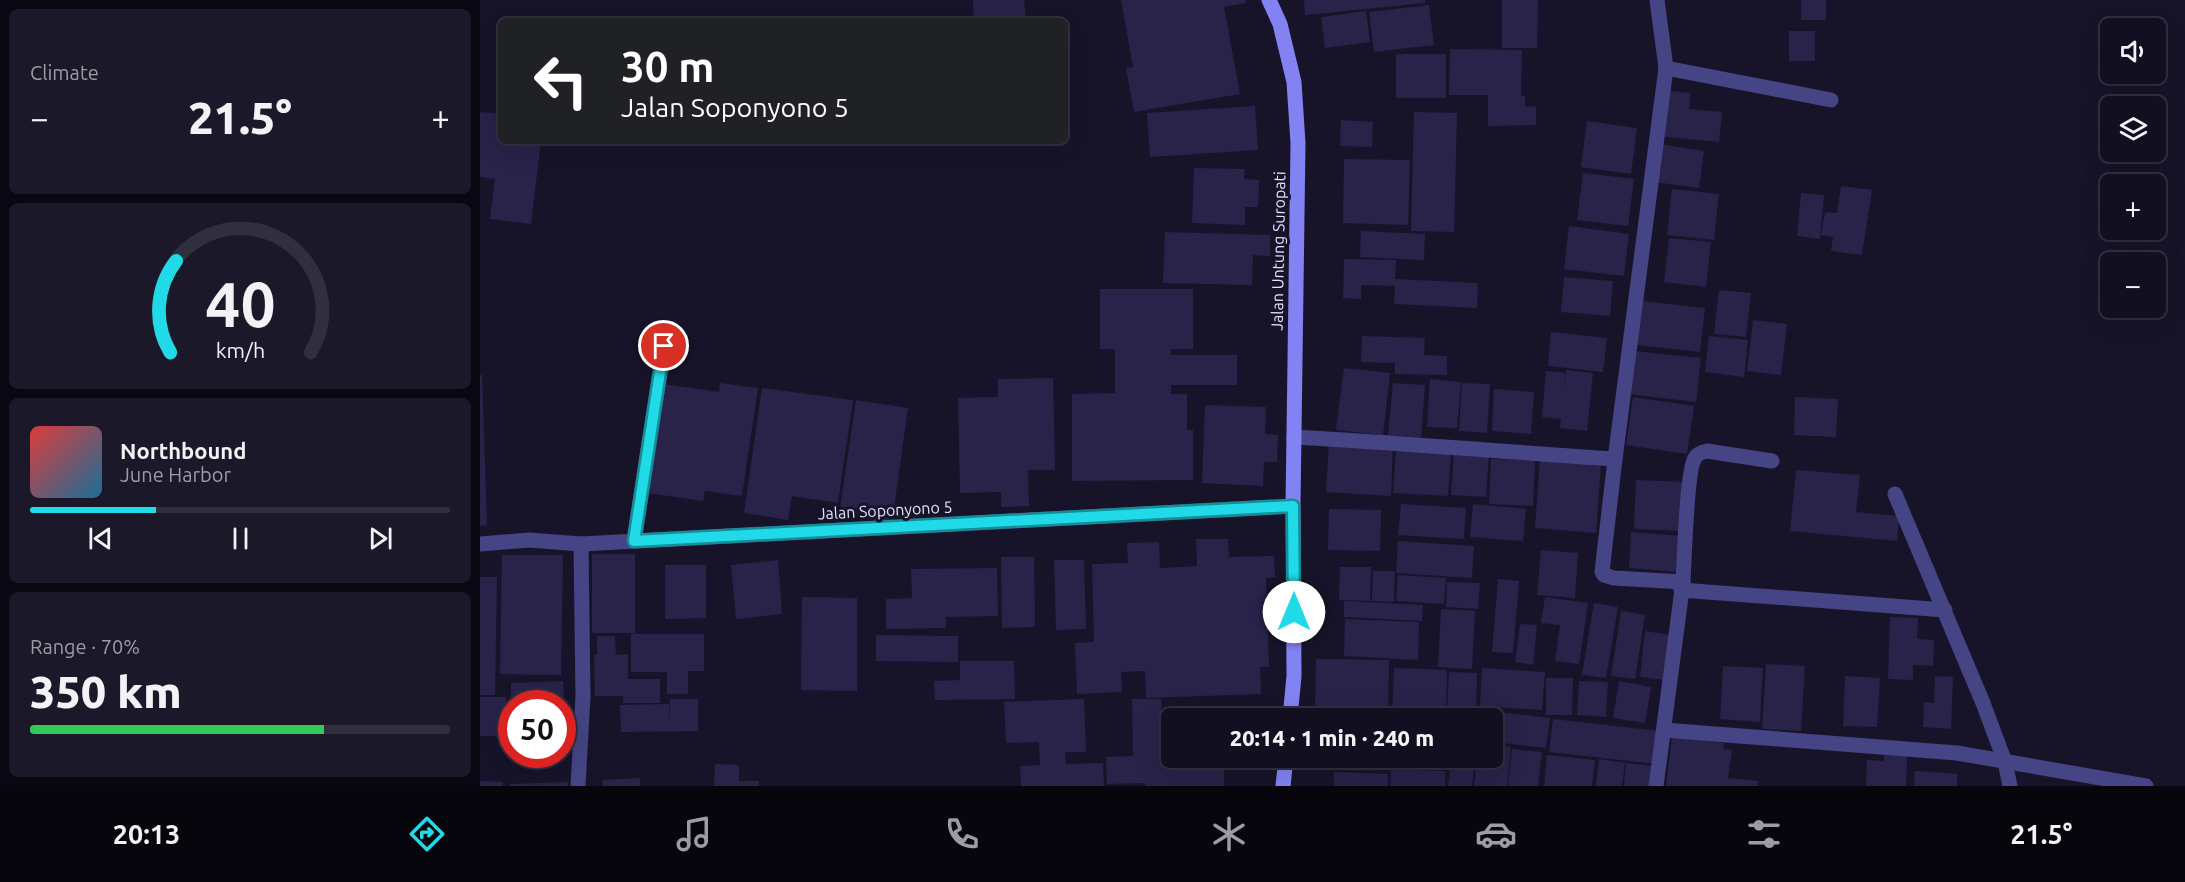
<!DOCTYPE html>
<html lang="en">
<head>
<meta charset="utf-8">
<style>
  body { margin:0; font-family:Ubuntu,sans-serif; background:#1a1829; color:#f1f3f6; height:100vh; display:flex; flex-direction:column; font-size:22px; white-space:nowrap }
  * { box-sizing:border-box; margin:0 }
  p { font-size:20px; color:#9c9ca5 }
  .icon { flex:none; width:33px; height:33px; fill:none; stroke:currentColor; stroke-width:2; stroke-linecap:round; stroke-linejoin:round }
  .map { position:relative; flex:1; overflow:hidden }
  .sheet { display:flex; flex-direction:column; gap:9px; padding:9px; background:#090812; width:480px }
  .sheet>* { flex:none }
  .guide { position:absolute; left:18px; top:18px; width:570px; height:126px; border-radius:9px; box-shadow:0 6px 24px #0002,0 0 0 2px #302f3e; background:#202124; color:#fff; overflow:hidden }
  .tools { position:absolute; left:1620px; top:18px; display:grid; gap:12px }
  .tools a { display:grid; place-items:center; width:66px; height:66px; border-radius:9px; background:#110f20; box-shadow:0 6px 24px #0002,0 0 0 2px #302f3e; font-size:30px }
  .speed { position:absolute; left:18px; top:690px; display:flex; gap:12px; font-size:30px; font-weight:700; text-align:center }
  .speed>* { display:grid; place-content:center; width:78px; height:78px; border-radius:50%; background:#110f20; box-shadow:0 6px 24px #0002,0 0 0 2px #302f3e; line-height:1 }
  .speed .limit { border:9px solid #d22; background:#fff; color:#111 }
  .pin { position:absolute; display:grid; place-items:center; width:51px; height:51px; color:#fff; margin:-26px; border:3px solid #fff; border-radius:50%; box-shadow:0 2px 6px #0007 }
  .me { position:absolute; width:66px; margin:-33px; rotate:0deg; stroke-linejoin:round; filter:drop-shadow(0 0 4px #0008) }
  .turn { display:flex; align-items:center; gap:21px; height:126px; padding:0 24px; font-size:27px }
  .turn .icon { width:78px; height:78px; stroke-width:2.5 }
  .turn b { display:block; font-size:42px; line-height:51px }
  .big { font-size:45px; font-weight:800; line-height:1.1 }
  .sheet .tile { flex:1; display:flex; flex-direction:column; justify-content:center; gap:9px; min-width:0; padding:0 21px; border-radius:9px; background:#1a1829 }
  .sheet .dial { align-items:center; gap:0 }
  .dial svg { height:156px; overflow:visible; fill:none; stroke:#302f3e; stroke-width:7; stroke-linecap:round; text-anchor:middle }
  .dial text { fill:#f1f3f6; stroke:none }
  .song { display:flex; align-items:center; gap:18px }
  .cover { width:72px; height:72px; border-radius:9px; background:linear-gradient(135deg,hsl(0 70% 55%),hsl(200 70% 35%)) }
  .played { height:6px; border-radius:3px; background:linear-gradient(90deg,#21dae8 30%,#302f3e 30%) }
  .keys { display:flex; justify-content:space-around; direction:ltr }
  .heat { display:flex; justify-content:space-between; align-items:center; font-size:33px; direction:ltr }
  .charge { height:9px; border-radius:4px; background:linear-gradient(90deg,#34c759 70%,#302f3e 0) }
  .trip { position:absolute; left:681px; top:708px; width:342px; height:60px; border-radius:9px; background:#110f20; box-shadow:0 6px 24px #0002,0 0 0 2px #302f3e; font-weight:800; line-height:60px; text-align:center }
  .menu { display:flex; height:96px; justify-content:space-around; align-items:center; background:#07060d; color:#9c9ca5 }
  .menu .icon { width:42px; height:42px }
  .menu .active { color:#21dae8 }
  .menu b { font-size:27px; color:#f1f3f6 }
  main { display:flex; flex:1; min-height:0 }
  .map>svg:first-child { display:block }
  .building { fill:#292249 }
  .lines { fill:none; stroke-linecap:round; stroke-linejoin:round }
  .service { stroke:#454484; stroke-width:15 }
  .minor { stroke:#454484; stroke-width:15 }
  .secondary { stroke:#8282f2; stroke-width:15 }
  .route-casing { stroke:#158e97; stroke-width:15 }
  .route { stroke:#21dae8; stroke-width:10 }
  .labels { text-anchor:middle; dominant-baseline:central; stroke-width:6; stroke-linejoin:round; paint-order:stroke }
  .street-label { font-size:16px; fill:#e3e1fc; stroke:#17142a }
</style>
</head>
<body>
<main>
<section class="sheet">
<div class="tile"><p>Climate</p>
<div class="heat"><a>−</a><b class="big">21.5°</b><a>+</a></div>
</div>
<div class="tile dial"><svg viewBox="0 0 100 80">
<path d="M14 69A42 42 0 1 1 86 69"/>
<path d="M14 69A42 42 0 0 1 17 22" stroke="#21dae8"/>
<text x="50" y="56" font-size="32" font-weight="700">40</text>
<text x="50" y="72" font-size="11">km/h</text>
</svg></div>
<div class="tile">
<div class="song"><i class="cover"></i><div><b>Northbound</b><p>June Harbor</p></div></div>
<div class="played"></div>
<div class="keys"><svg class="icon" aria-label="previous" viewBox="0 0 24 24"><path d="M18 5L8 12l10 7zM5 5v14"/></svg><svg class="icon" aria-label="pause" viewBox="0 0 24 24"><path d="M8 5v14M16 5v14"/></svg><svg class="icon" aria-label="next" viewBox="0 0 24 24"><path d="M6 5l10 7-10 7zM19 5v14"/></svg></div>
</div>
<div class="tile"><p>Range · 70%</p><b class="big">350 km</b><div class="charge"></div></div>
</section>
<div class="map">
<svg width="1705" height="786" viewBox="0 0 1705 786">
  <rect width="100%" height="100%" fill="#17142a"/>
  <g class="building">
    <polygon points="493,0 544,0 546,21 494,21"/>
    <polygon points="641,0 765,0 765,3 744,7 760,94 654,112 646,68 653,67"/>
    <polygon points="824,0 945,0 945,3 825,15"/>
    <polygon points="1022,0 1058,0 1057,48 1022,48"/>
    <rect x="1321" y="0" width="25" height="20"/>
    <polygon points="949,5 954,45 894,52 889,12"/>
    <polygon points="886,11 890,42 845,48 841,17"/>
    <rect x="1309" y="31" width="26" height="30"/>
    <polygon points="970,49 1042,50 1041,96 1045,96 1045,107 1056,106 1056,125 1008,126 1008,95 969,95"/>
    <rect x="916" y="54" width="50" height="44"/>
    <polygon points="1183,90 1210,93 1209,109 1242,112 1239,142 1179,136"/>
    <polygon points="775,106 778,150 670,157 667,113"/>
    <polygon points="0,112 21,114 21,141 61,141 51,224 10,219 15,179 0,177"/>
    <polygon points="934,112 977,113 974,232 931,231"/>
    <polygon points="861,120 893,122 892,147 860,146"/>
    <polygon points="1107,121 1157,128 1151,174 1101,167"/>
    <polygon points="1179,144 1224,151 1219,188 1174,182"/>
    <polygon points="864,159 930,160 928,225 863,223"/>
    <polygon points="714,168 765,169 764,179 779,180 778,207 765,207 765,225 712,223"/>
    <polygon points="1103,173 1154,179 1148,226 1097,220"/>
    <polygon points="1361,186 1392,190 1382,255 1351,251 1353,237 1341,235 1345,212 1357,213"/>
    <polygon points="1192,189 1239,194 1234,240 1187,235"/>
    <polygon points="1321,193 1344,195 1340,239 1317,236"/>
    <polygon points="1089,226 1149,234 1144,276 1084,269"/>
    <polygon points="881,231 945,234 944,260 880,257"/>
    <polygon points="685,232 790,235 790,256 773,255 772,285 683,283"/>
    <polygon points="1189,238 1231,242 1226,287 1184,282"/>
    <polygon points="864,259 916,260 915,279 998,283 997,308 914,304 915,286 881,285 881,299 863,298"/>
    <polygon points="1084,277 1133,281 1130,316 1081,312"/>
    <polygon points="620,289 713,289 713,349 691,349 691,355 757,355 757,385 691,385 691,394 707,394 707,430 713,430 713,480 592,481 592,394 635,393 635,349 620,349"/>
    <polygon points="1239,290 1271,293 1266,337 1234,334"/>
    <polygon points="1162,301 1225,308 1220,352 1157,345"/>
    <polygon points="1273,320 1307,324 1301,375 1267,371"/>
    <polygon points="1071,332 1127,338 1123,372 1068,366"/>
    <polygon points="882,336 945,338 944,355 967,356 967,375 915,374 915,363 881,362"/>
    <polygon points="1229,336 1268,340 1264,377 1225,372"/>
    <polygon points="1154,351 1221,358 1216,402 1149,394"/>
    <polygon points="864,368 910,373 903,435 856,430"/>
    <polygon points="1086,370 1113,373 1107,431 1080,428 1081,419 1062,417 1066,371 1085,373 1084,391"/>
    <polygon points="0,375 2,375 7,525 0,526"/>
    <polygon points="573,378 575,470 548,470 549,506 521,507 521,492 480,493 478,398 518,397 518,379"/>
    <polygon points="950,379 981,382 977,428 947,427"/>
    <polygon points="240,383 278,388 262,496 225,491 223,501 168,493 184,384 239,392"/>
    <polygon points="913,383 945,385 941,438 908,435"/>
    <polygon points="982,383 1010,384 1007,433 979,431"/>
    <polygon points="282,388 373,400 358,503 312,496 308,520 264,513"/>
    <polygon points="1014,389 1054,392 1051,434 1012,431"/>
    <polygon points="1153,397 1214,406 1207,454 1146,445"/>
    <polygon points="1315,397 1358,399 1356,437 1314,435"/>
    <polygon points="376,400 428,408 412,523 359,515"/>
    <polygon points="725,405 786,407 785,434 798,435 797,462 784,462 783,486 722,483"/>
    <polygon points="849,441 913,444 911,496 846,492"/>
    <polygon points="916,450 971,453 968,496 913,493"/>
    <polygon points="974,451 1009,453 1006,497 971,495"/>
    <polygon points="1011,459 1055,461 1053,506 1009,504"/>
    <polygon points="1060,459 1121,463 1116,533 1055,528"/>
    <polygon points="1316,470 1380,475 1376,512 1419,516 1417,541 1310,531"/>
    <polygon points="1156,480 1206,482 1203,531 1154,529"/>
    <polygon points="921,504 986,508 984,539 918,535"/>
    <polygon points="993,504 1046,509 1043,541 990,537"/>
    <polygon points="849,509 901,510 900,551 848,550"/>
    <polygon points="1151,532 1202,536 1199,572 1149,568"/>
    <polygon points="716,539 748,539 749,557 794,556 795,577 786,578 789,667 780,667 781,694 666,698 665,671 641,672 642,692 597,694 595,643 614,642 612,564 648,563 647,543 679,542 680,568 717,566"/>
    <polygon points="918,541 994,546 992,578 916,573"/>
    <polygon points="1061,550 1098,553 1095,598 1057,595"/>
    <rect x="112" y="554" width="43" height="79"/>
    <polygon points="22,555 83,555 81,675 20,674"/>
    <polygon points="521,557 554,557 555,627 522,628"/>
    <polygon points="298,560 302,614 256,619 251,565"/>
    <polygon points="574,560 604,560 606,629 576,630"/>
    <polygon points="185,565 226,565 226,618 185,619"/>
    <polygon points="860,567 891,567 890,601 859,600"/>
    <polygon points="517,568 518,616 466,617 466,628 406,629 406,599 432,598 431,569"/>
    <polygon points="893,571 915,571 914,602 892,601"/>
    <polygon points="918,575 966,578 964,604 916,601"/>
    <polygon points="0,577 17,577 15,695 0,695"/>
    <polygon points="1018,579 1039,581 1033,653 1012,652"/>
    <polygon points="967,582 1000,583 998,609 966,607"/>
    <polygon points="322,597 377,598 377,691 321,690"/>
    <polygon points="1065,597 1108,603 1099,664 1075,661 1080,625 1061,623"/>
    <polygon points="864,601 943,605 942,621 864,617"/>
    <polygon points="1114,603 1138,607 1126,678 1102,675"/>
    <polygon points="961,609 995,611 992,669 958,667"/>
    <polygon points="1141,611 1165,615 1155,679 1131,676"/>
    <polygon points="1410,617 1438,618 1437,639 1454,640 1453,666 1433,665 1433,680 1408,679"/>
    <polygon points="865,619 939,622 938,660 864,656"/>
    <polygon points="1040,624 1057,625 1053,665 1035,662"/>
    <polygon points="1165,631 1190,635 1185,680 1160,677"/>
    <polygon points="151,634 224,634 224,671 208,671 208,694 187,694 187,672 151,672"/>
    <polygon points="396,635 478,636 478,662 396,661"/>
    <polygon points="117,636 135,636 136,655 148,654 148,679 180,679 180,703 143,703 143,696 115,696 114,655 117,655"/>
    <polygon points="836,659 909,660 908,718 835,718"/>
    <polygon points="480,661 534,661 535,699 455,700 454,681 480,680"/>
    <polygon points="1286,664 1325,666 1321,731 1282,729"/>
    <polygon points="1243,666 1283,668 1280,722 1240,719"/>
    <polygon points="914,668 967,670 966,715 947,714 947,718 912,718"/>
    <polygon points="1002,668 1065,672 1062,710 1000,706"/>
    <polygon points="969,672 997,673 996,713 967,711"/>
    <polygon points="1365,676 1400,678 1397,727 1363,726"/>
    <polygon points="1455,676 1473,677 1471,729 1443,727 1444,702 1454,703"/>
    <polygon points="1066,678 1093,678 1092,715 1066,715"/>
    <polygon points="83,681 84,704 31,704 31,683"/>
    <polygon points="1099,681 1128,682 1126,717 1097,715"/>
    <polygon points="1139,681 1171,687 1165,723 1133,718"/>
    <rect x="0" y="697" width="26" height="39"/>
    <polygon points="190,699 218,699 218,731 141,732 140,705 189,704 190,724"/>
    <polygon points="604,699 606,752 585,752 586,764 623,763 624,786 541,786 540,766 560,765 559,742 526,743 524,702"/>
    <polygon points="652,699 681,699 682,722 692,722 692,758 744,758 744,786 665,786 665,783 627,784 626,757 653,756"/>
    <polygon points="1018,712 1070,718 1066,748 1014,742"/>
    <polygon points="1073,719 1180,731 1176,764 1069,752"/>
    <polygon points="1192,736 1244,743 1243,749 1252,750 1248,778 1278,781 1278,786 1186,786"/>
    <polygon points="1012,744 1031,747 1027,786 994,786 997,758 1012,758"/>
    <polygon points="1032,749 1062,752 1058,786 1028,786"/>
    <polygon points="1067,755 1115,760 1112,786 1064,786"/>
    <polygon points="1404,755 1427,756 1426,786 1386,786 1387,760 1404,761"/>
    <polygon points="913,758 968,758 968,770 912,767"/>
    <polygon points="971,758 995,758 992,786 968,786"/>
    <polygon points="1119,759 1145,763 1142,786 1116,786"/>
    <polygon points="1146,763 1174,766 1172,786 1144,786"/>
    <polygon points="235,764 259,765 259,781 279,781 279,786 234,786"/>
    <polygon points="911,770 965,771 965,786 910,786"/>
    <polygon points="1435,771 1477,774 1477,786 1434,786"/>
    <polygon points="854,772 908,774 908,786 854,786"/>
    <polygon points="160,778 160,786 123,786 122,780"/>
    <polygon points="0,781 23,782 23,786 0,786"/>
    <polygon points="88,782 88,786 30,786 30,784"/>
  </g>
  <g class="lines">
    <polyline class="service" points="154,541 184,347"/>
    <g class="minor">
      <polyline points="1186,68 1351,100"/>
      <path d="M814,437C921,443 1028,452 1135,459L1186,68L1177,0"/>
      <polyline points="1135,459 1122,572 1124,575 1134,578 1203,582 1176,786"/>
      <polyline points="1415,494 1503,703 1525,762 1530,786"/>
      <polyline points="0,544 49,540 101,544 813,506"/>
      <path d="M1203,582C1204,563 1207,468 1215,458C1217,454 1222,452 1227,451L1292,461"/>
      <polyline points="1201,590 1465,610"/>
      <polyline points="1184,730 1477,753 1666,786"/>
      <polyline points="98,786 103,697 101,544"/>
    </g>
    <g class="secondary">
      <polyline points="789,0 800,24 814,82 818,143 813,506 814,676 810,718"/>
      <polyline points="803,786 806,758"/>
    </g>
  </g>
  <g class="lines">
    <g class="route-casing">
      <polyline id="route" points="184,346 154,541 813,506 814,612"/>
    </g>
    <use href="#route" class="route"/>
  </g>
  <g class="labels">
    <g class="street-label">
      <text transform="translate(798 251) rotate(-89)">Jalan Untung Suropati</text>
      <text transform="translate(405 510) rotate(-3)">Jalan Soponyono 5</text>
    </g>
  </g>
</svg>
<div class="tools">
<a><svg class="icon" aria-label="sound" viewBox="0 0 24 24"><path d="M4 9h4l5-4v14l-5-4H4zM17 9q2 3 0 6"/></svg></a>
<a><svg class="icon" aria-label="layers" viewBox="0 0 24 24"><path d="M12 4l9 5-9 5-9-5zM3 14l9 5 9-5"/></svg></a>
<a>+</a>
<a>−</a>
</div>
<div class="speed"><div class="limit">50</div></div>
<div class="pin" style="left:184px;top:346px;background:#d93025"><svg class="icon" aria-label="arrive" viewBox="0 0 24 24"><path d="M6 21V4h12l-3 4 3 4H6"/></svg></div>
<svg class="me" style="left:814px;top:612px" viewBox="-20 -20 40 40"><circle r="19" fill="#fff"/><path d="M0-13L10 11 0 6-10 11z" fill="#21dae8"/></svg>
<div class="trip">20:14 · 1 min · 240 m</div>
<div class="guide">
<div class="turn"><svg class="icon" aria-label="left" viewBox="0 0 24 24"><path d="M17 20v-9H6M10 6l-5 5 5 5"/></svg><div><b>30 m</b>Jalan Soponyono 5</div></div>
</div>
</div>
</main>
<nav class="menu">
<b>20:13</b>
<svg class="icon active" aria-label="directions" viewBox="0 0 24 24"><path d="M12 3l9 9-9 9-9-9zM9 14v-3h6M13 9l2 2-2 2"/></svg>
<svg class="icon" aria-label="music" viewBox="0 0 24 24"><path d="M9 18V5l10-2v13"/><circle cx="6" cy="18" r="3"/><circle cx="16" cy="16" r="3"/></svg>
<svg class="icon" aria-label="phone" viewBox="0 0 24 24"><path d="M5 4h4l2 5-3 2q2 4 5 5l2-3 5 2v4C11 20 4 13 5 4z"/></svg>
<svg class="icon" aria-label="climate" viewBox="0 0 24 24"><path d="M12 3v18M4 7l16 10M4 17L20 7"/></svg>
<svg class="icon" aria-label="car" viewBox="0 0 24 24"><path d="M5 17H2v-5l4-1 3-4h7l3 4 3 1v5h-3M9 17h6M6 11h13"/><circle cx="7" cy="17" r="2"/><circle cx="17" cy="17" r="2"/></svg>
<svg class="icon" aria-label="filters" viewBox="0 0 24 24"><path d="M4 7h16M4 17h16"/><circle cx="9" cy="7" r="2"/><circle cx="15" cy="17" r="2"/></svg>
<b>21.5°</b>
</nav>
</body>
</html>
